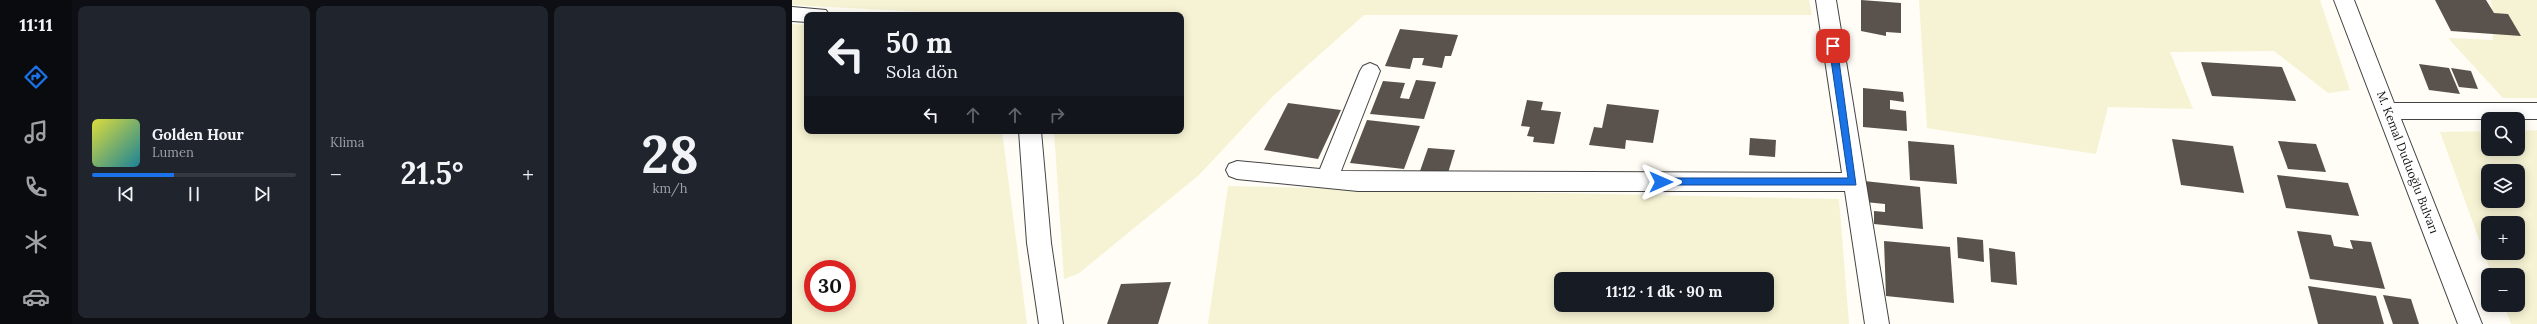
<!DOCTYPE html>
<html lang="tr">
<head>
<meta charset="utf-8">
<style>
  body { margin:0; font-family:Lora,serif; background:#20242c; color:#f1f3f6; height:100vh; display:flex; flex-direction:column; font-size:15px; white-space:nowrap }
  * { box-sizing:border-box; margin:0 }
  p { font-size:13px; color:#9ea1a6 }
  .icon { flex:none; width:22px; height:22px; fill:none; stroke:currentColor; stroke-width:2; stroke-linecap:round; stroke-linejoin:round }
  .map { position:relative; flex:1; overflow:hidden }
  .panel { display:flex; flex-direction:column; gap:6px; padding:6px; background:#0d0f14; width:720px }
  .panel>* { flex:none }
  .guide { position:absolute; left:12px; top:12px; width:380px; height:122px; border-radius:8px; box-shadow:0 2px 10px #0003; background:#171b24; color:#f1f3f6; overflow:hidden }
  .fabs { position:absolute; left:1689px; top:112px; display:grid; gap:8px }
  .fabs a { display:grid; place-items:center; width:44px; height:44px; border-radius:8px; background:#171b24; box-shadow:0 2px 10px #0003; font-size:20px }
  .speed { position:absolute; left:12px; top:260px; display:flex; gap:8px; font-size:20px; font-weight:700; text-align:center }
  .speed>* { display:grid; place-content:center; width:52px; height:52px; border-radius:50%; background:#171b24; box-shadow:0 2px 10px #0003; line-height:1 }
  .speed .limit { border:6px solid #d22; background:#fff; color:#111 }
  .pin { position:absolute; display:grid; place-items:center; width:34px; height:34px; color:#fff; margin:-17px; border-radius:8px; box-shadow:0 2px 6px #0006 }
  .me { position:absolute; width:44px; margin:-22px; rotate:90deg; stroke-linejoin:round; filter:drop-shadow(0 0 3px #0008) }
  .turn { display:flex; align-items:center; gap:14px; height:84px; padding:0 16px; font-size:18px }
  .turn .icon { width:52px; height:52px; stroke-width:2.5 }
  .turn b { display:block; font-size:28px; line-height:34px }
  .lanes { display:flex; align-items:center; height:38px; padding:0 16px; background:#0003; justify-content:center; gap:20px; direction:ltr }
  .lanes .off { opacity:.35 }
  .big { font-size:30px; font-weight:700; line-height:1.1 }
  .panel .card { flex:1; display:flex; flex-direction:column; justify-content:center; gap:6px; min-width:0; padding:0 14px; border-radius:8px; background:#20242c }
  .panel .dial { align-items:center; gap:0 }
  .dial b { font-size:52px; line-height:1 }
  .song { display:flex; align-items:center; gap:12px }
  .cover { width:48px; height:48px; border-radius:6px; background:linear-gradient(135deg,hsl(60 70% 55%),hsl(190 70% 35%)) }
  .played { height:4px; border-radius:2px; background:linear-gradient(90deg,#1a73e8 40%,#363941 40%) }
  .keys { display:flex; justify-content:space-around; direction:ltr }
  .heat { display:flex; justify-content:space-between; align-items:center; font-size:22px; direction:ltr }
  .panel .tiles { flex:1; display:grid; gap:6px; grid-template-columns:repeat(3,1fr) }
  .trip { position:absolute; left:762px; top:272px; width:220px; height:40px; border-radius:8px; background:#171b24; box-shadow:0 2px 10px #0003; font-weight:700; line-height:40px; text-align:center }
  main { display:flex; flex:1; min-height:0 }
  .tabs { display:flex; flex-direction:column; width:72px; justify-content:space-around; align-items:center; background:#090b0e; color:#9ea1a6 }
  .tabs .icon { width:28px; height:28px }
  .tabs .selected { color:#1a73e8 }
  .tabs b { font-size:18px; color:#f1f3f6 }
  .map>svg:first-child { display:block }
  .farmland { fill:#f6f3d4; fill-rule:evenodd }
  .building { fill:#5a524d }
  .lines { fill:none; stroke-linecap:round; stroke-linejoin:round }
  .minor-casing { stroke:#444; stroke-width:2 }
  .minor { fill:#fff; fill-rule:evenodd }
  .route { fill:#1a73e8; stroke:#114b97 }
  .labels { text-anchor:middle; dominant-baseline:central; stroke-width:4; stroke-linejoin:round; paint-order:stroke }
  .street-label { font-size:12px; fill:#111; stroke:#fff }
</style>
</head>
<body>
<main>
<nav class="tabs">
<b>11:11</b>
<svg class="icon selected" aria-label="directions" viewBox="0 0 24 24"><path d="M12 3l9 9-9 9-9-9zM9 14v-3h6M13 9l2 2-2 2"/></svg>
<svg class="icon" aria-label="music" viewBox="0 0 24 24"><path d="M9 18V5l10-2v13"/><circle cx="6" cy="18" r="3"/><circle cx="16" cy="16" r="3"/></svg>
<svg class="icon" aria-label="phone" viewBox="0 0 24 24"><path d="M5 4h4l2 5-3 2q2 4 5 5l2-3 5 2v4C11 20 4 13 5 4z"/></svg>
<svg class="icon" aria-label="climate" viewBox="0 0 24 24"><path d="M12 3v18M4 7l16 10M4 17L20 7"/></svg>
<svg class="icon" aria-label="car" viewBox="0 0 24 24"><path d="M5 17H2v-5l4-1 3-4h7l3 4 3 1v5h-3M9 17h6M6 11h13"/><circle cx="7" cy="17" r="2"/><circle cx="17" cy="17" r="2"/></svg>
</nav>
<section class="panel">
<div class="tiles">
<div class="card">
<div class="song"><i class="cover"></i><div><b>Golden Hour</b><p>Lumen</p></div></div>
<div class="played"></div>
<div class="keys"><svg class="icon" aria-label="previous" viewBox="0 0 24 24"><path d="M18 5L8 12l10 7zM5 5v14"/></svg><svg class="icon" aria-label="pause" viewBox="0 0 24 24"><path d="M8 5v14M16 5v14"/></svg><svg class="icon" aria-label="next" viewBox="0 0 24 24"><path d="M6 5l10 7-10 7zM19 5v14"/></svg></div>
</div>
<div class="card"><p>Klima</p>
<div class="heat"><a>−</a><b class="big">21.5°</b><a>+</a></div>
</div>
<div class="card dial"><b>28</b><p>km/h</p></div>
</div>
</section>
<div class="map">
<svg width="1745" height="324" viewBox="0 0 1745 324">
  <rect width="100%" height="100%" fill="#fffdf5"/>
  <g class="farmland">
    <polygon points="0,0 1017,0 1020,15 572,15 480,97 407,175 286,274 272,279 262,131 389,131 389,15 189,15 0,5"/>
    <polygon points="1127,0 1528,0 1558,90 1536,93 1482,51 1378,52 1401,109 1316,107 1304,154 1135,128"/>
    <polygon points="1699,0 1745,0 1745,98 1711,98 1656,38 1701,40"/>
    <path d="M0,24L15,25V131H210L235,324H0ZM21,269H55V303H21Z"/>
    <path d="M1745,130V324H1719L1712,305H1726V275H1700L1648,132L1696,131V149H1726V131ZM1696,171H1726V201H1696ZM1696,223H1726V253H1696Z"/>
    <path d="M436,186L1047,199L1057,324H416ZM769,279H975V305H769Z"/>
  </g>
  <g class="building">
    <polygon points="1069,0 1109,3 1109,33 1094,32 1094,36 1069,31"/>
    <polygon points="1643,0 1694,0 1702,13 1716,14 1729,36 1659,31"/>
    <polygon points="608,29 666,35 659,56 653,56 650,68 630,65 632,58 621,58 618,69 593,66"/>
    <polygon points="1409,62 1490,67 1504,101 1420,96"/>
    <polygon points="1627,64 1657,68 1668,94 1637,90"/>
    <polygon points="1659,68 1679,71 1686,89 1667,87"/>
    <polygon points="624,80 644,82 632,119 578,114 591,81 613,83 608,98 617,99"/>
    <polygon points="1071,88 1111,92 1112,102 1098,100 1098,109 1114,111 1115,131 1071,127"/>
    <polygon points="735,100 751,102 749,110 769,112 762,144 741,142 742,137 735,136 738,127 729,126"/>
    <polygon points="496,103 549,110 526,159 472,150"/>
    <polygon points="815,104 867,110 861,143 834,140 833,149 797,145 802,127 810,128"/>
    <polygon points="575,120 628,126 612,169 558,163"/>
    <polygon points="958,138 984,140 983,157 957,155"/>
    <polygon points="1380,139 1441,146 1452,193 1389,185"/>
    <polygon points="1116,141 1162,145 1165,184 1118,180"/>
    <polygon points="1486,141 1524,144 1534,172 1496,169"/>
    <polygon points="636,148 663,150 656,173 628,171"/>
    <polygon points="1485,175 1556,183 1567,216 1494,208"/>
    <polygon points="1072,181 1128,187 1131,229 1082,224 1082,211 1093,212 1093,204 1073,202"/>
    <polygon points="1505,231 1539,235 1542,246 1561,249 1558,240 1579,242 1593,289 1518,279"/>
    <polygon points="1165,237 1191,240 1192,262 1166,258"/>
    <polygon points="1092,241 1158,247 1162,303 1094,296"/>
    <polygon points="1197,248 1223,252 1225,285 1199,282"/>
    <polygon points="379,282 366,324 315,324 329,284"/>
    <polygon points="1516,286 1584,296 1592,324 1526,324"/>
    <polygon points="1591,295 1619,299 1627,324 1601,324"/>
  </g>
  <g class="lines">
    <g class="minor-casing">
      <g id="minor">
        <polygon points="1024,0 1044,0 1097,324 1073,324 1053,191 566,191 445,179 437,176 434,170 437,164 445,161 528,169 568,71 571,66 578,63 585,66 588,71 549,171 1050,173"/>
        <polygon points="1542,0 1562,0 1602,103 1745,103 1745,119 1609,119 1690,324 1666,324"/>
        <polygon points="0,7 34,10 37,15 15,15 15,22 0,21"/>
        <polygon points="227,131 249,131 259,243 271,324 247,324 235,243"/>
      </g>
    </g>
    <use href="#minor" class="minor"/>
  </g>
  <polygon class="route" points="1041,42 1045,46 1064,185 866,185 865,182 869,178 1056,178 1037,46"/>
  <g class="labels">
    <g class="street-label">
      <text transform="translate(1616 162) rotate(69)">M. Kemal Duduoğlu Bulvarı</text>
    </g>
  </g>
</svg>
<div class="fabs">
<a><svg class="icon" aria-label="search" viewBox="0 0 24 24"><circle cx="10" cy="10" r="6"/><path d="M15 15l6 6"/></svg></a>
<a><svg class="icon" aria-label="layers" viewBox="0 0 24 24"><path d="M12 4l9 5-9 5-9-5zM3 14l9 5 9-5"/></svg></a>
<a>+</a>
<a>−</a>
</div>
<div class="speed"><div class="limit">30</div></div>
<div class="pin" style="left:1041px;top:46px;background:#d93025"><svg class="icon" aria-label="arrive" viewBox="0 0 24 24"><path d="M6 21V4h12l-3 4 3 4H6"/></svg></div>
<svg class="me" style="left:869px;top:182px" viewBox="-20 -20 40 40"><path d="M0-17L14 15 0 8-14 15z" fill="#1a73e8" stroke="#fff" stroke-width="4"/></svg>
<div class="trip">11:12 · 1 dk · 90 m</div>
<div class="guide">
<div class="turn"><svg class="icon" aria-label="left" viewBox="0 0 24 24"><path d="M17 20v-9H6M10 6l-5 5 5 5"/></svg><div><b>50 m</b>Sola dön</div></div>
<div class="lanes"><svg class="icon" aria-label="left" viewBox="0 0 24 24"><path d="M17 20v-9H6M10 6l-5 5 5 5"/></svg><svg class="icon off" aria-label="ahead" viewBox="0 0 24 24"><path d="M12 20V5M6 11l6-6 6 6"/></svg><svg class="icon off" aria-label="ahead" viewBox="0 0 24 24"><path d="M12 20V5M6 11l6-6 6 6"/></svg><svg class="icon off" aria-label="right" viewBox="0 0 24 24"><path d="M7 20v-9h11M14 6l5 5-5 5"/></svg></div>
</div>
</div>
</main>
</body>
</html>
